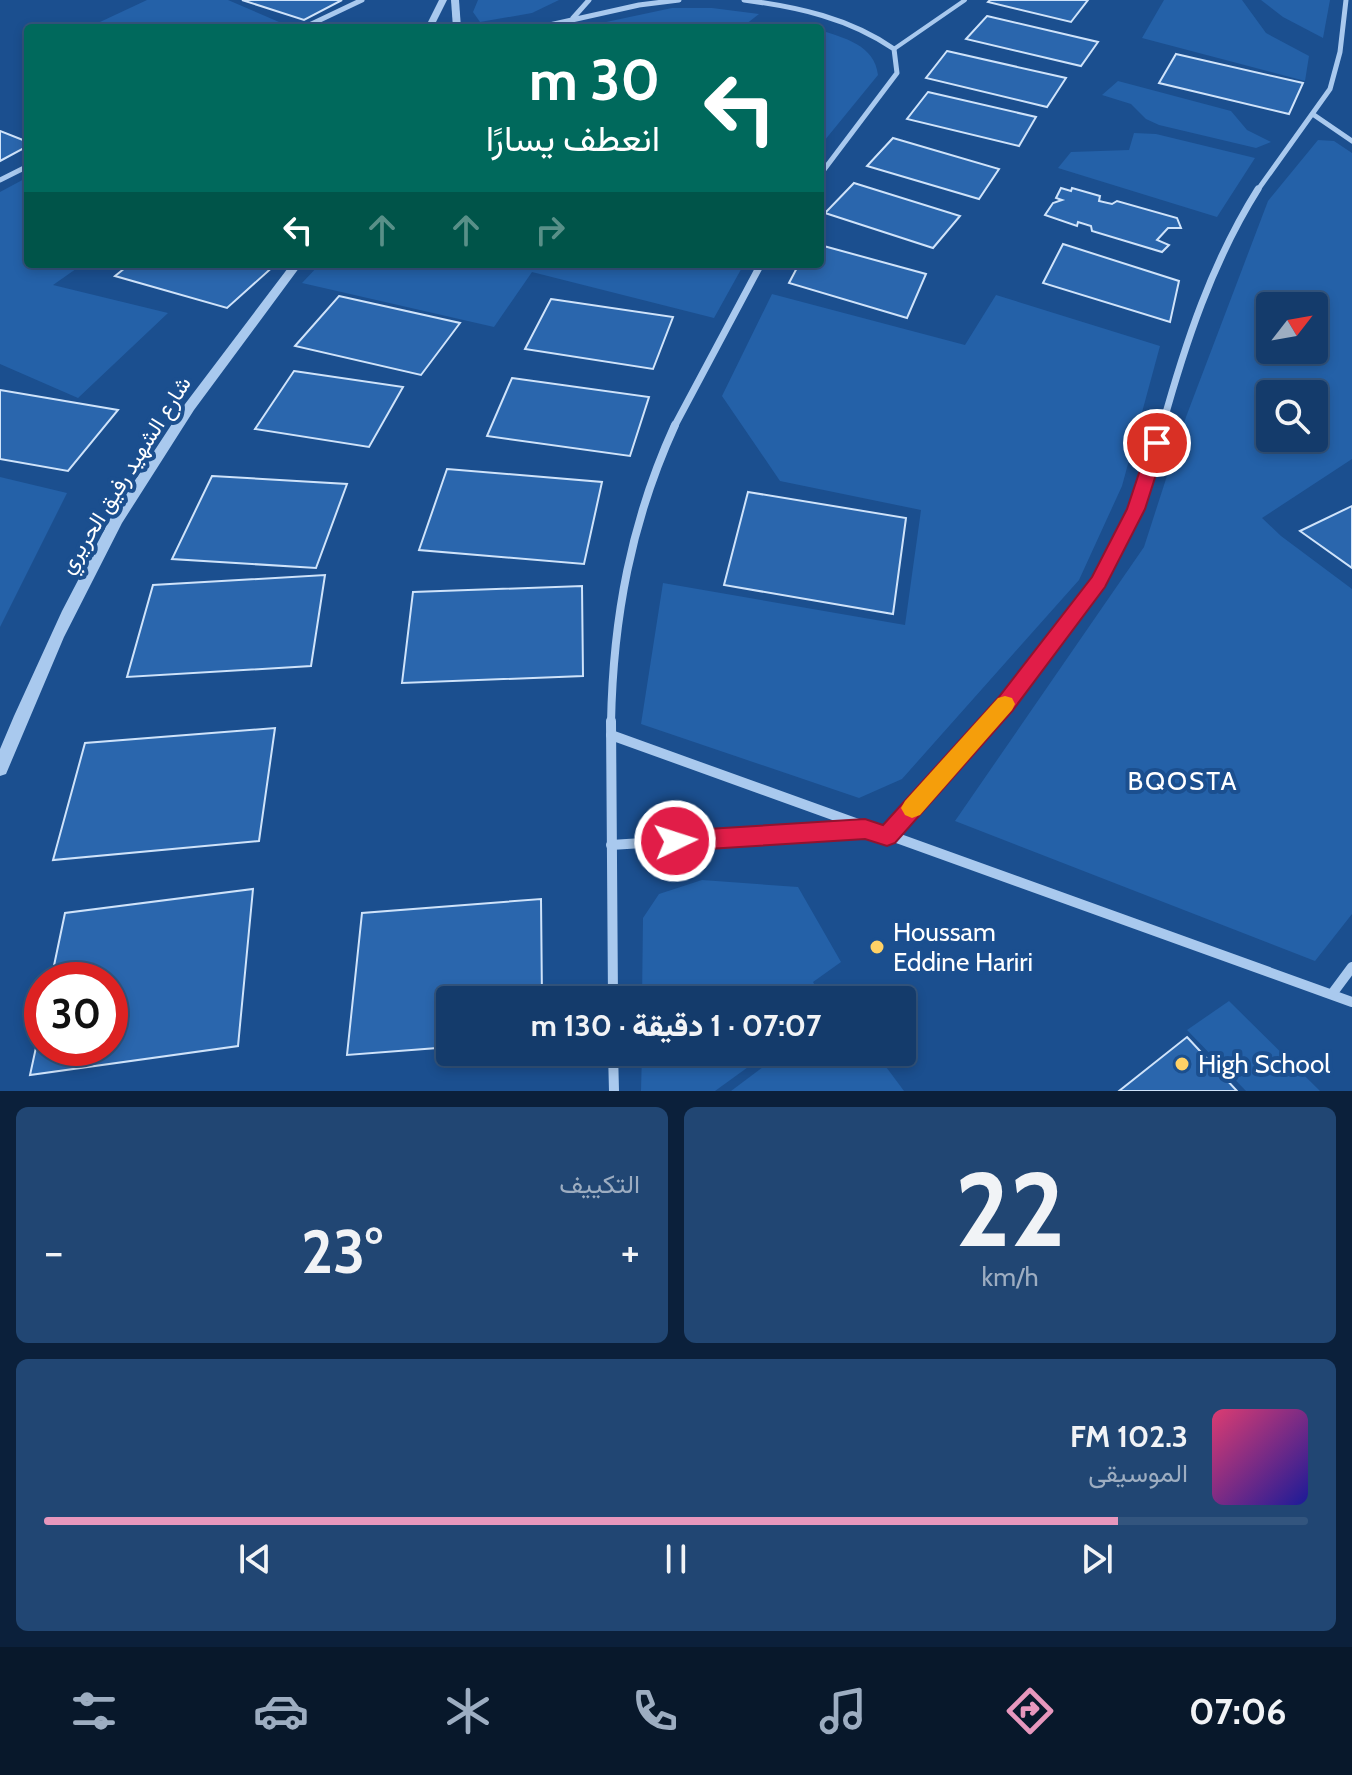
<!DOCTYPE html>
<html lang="ar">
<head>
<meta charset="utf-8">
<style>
  body { margin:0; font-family:Cabin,Vazirmatn,sans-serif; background:#214673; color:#f1f3f6; direction:rtl; height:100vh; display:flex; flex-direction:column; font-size:30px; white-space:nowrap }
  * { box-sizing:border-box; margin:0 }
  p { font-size:26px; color:#9dadc1 }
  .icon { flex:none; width:44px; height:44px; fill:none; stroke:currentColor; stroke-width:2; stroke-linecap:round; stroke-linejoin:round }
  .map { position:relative; height:1091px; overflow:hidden; direction:ltr }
  .details { display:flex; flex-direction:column; gap:16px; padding:16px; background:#0b203b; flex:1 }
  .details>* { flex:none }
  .banner { position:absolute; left:24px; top:24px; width:800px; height:244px; border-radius:8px; box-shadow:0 4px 12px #0003,0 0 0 2px #33557e; direction:rtl; background:#00695c; color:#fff; overflow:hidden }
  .needle { width:52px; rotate:59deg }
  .controls { position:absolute; left:1256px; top:292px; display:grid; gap:16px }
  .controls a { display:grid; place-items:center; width:72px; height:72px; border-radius:8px; background:#143b6b; box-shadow:0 4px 12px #0003,0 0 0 2px #33557e; font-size:40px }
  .speed { position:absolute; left:24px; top:962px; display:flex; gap:16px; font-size:40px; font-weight:700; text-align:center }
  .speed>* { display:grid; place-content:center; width:104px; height:104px; border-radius:50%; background:#143b6b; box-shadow:0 4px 12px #0003,0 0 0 2px #33557e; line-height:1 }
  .speed .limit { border:12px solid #d22; background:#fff; color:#111 }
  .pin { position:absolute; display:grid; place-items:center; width:68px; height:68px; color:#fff; margin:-34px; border:4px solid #fff; border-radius:50%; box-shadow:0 2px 8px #0007 }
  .me { position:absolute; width:88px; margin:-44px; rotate:86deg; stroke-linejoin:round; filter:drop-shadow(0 0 6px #0008) }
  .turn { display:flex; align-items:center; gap:28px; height:168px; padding:0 32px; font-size:36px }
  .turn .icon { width:104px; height:104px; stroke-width:2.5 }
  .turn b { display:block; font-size:56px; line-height:68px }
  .lanes { display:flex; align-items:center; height:76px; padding:0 32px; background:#0003; justify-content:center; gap:40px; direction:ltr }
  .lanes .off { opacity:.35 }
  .big { font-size:60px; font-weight:800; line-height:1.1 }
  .details .card { flex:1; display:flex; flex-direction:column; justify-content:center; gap:12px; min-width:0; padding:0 28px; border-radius:12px; background:#214673 }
  .details .dial { align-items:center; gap:0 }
  .dial b { font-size:104px; line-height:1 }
  .song { display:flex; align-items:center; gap:24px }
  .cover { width:96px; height:96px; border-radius:12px; background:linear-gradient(135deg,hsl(340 70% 55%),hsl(240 70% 35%)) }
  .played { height:8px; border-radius:4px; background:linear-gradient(90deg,#e797bd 85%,#33557e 85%) }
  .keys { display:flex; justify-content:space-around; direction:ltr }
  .heat { display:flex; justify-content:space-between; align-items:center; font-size:44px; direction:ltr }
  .details .tiles { flex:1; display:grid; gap:16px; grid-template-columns:1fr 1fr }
  .card:last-child { grid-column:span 2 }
  .trip { position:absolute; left:436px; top:986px; width:480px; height:80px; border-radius:8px; background:#143b6b; box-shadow:0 4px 12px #0003,0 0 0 2px #33557e; font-weight:800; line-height:80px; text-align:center; direction:rtl }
  .tabs { display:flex; height:128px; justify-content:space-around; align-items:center; background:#08182b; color:#9dadc1 }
  .tabs .icon { width:56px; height:56px }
  .tabs .active { color:#e797bd }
  .tabs b { font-size:36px; color:#f1f3f6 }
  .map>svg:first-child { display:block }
  .green { fill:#2461a8; fill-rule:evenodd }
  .building { fill:#2a66ad; stroke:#cfe3fa; stroke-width:2 }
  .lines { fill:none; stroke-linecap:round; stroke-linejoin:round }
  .service { stroke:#a9c9ee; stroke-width:4 }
  .minor-far3 { stroke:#a9c9ee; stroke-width:5 }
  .minor-far2 { stroke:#a9c9ee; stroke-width:7 }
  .minor-far1 { stroke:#a9c9ee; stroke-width:8 }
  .minor { stroke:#a9c9ee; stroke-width:10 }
  .tertiary { fill:#a9c9ee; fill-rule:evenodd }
  .route { fill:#e11d48; stroke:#92132f; stroke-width:2 }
  .slow { fill:#f59e0b }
  .poi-dot { fill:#ffd166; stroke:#1b4f8f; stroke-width:3 }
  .labels { text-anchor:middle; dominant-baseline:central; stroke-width:8; stroke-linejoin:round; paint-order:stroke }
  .street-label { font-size:22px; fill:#fff; stroke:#1b4f8f }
  .quarter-label { font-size:26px; letter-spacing:2px; fill:#fff; stroke:#1b4f8f }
  .near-poi-label { font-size:26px; fill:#fff; stroke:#1b4f8f; text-anchor:start }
</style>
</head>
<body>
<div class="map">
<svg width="1352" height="1091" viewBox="0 0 1352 1091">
  <rect width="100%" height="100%" fill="#1b4f8f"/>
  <g class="green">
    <polygon points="147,0 228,0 293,28 121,28 100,22"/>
    <polygon points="478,0 559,0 532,13 480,22 473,12"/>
    <polygon points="1164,0 1242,0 1266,33 1309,56 1305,81 1142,38"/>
    <polygon points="1261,0 1330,0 1323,38 1283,17"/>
    <polygon points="672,8 712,8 759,14 741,28 578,28"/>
    <path d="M820,30C844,38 875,45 878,75L820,146Z"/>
    <polygon points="1118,81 1231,111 1247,130 1271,142 1256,148 1159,125 1146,119 1131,104 1102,95"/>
    <polygon points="1134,133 1156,134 1255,158 1217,217 1058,168 1071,152 1129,150"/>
    <path d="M1318,140L1334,141L1352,153V459L1262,518L1281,536L1352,589V914L1315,961L955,821L1144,547L1186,417L1268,201ZM1270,306H1314V350H1270ZM1270,394H1314V438H1270Z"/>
    <polygon points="28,177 28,264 83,264 53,285 168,313 78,398 0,364 0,192"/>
    <polygon points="320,264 744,264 714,318 532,272 494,327 302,283"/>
    <polygon points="772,294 965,345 996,295 1160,346 1122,486 1079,580 902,779 859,798 641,724 663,583 905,625 921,510 780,481 722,396"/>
    <polygon points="0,477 67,493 0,627"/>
    <polygon points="702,880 798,887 841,962 813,982 823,1000 642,1000 643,918 659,894"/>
    <polygon points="1229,1001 1320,1091 1246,1091 1187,1030"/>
    <polygon points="642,1052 769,1052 715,1091 641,1091"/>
    <polygon points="783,1052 875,1052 904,1091 731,1091"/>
  </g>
  <g class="building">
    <polygon points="242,0 342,0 304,20"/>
    <polygon points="990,0 1088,0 1071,22 988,2"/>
    <polygon points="987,16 1098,42 1081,66 966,39"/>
    <polygon points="947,51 1066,78 1047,107 926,78"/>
    <polygon points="1176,54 1303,83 1289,114 1159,83"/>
    <polygon points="928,92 1036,117 1019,146 907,119"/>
    <polygon points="0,131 28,142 28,146 0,161"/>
    <polygon points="893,138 999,169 979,199 867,166"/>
    <polygon points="854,183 960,216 933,248 825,213"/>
    <polygon points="1061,188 1071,191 1072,188 1100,196 1099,201 1112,204 1117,201 1177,218 1181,228 1168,228 1157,240 1169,245 1162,252 1092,231 1091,226 1078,222 1077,226 1045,215 1053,203 1062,200 1056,198"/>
    <polygon points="1063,244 1179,281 1170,322 1043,283"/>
    <polygon points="820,245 926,274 907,318 789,283 799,264 820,264"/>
    <polygon points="130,264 276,264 227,308 115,276"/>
    <polygon points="339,296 460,323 421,375 295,346"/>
    <polygon points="551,299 673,317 653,369 525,349"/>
    <polygon points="294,371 403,387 369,447 255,429"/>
    <polygon points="512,378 649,397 630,456 487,436"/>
    <polygon points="0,390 118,410 68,471 0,459"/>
    <polygon points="447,469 602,482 584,564 419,550"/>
    <polygon points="212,476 347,484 316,568 172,559"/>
    <polygon points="748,492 906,518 893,614 724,585"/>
    <polygon points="1352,506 1352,568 1300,531"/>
    <polygon points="325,575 311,666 127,677 153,585"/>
    <polygon points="582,586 583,676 402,683 413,592"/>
    <polygon points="275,728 259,841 53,860 85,743"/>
    <polygon points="253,889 238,1046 30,1075 42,1020 42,1048 110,1048 110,980 51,980 65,913"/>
    <polygon points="541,899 542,1000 450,1000 450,1047 347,1055 362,913"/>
    <polygon points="1187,1037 1237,1091 1119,1091"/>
  </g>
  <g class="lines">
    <polyline class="service" points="894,49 965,0"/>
    <g class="minor-far3">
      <path d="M744,0C798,7 849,18 894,49L897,73L820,175"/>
      <polyline points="573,18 589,0"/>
      <polyline points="303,28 362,0"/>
      <polyline points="536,28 639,5 679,0"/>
      <polyline points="1314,115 1352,141"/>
      <polyline points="0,180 28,166"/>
      <polyline points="1257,191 1330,89 1340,52 1346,0"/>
    </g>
    <g class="minor-far2">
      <polyline points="674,427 761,264"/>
      <path d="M1162,427C1185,344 1212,262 1258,189"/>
    </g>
    <g class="minor-far1">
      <path d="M611,723C613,618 631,521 675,425"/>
      <path d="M991,723C1076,626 1127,551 1162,425"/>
    </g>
    <g class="minor">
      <polyline points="611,721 613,1000"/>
      <polyline points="611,735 1352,1002"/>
      <polyline points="887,836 992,721"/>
      <polyline points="611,845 862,829"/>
      <polyline points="1332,994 1352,967"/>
      <polyline points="613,1052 614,1091"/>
    </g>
    <g class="tertiary">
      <polygon points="439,0 447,0 433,28 425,28"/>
      <polygon points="451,0 459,0 461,28 453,28"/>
      <polygon points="291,264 302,264 194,410 122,523 64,637 6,774 0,776 0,749 14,716 62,611 111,517 185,404"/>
    </g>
  </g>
  <polygon class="route" points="1157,437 1166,443 1145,509 1105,587 1013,710 895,843 887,846 865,839 675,851 667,848 663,841 667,834 675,831 865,819 883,825 998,698 1092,577 1127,509 1149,443"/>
  <polygon class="slow" points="1005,696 1012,698 1015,704 1012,710 920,815 912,818 905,815 901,808 905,801 998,698"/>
  <g class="poi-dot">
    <circle cx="877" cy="947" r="8"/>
    <circle cx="1182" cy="1064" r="8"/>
  </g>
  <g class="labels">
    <g class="street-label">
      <text transform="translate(125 475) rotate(-58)">شارع الشهيد رفيق الحريري</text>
    </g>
    <g class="quarter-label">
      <text x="1183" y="781">BQOSTA</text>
    </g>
    <g class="near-poi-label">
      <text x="893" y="932">Houssam<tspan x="893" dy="30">Eddine Hariri</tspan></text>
      <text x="1198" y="1064">High School</text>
    </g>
  </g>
</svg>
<div class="controls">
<a><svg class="needle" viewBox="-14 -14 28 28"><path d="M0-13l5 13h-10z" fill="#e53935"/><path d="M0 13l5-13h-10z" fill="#9dadc1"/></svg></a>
<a><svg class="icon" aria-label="search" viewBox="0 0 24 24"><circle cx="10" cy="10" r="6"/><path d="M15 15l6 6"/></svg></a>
</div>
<div class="speed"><div class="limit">30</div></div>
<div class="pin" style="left:1157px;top:443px;background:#d93025"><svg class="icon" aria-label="arrive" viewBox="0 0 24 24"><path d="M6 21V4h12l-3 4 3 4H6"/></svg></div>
<svg class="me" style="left:675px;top:841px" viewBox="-20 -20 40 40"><circle r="17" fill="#e11d48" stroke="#fff" stroke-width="3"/><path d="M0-11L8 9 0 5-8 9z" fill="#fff"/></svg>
<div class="trip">07:07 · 1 دقيقة · 130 m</div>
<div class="banner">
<div class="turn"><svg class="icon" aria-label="left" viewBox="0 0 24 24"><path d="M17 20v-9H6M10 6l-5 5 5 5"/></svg><div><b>30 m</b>انعطف يسارًا</div></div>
<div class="lanes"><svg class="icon" aria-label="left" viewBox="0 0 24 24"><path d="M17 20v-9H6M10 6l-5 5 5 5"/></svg><svg class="icon off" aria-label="ahead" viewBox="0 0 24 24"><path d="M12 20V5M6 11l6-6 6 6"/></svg><svg class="icon off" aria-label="ahead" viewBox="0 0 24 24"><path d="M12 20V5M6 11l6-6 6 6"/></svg><svg class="icon off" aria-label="right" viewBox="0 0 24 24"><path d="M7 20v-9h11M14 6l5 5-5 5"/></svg></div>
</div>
</div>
<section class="details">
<div class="tiles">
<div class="card dial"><b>22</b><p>km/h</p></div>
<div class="card"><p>التكييف</p>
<div class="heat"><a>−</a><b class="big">23°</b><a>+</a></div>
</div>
<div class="card">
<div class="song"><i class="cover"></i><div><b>102.3 FM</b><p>الموسيقى</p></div></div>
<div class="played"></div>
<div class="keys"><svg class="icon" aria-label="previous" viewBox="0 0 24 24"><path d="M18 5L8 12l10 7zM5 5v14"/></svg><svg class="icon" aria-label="pause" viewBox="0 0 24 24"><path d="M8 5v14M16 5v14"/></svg><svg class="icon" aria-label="next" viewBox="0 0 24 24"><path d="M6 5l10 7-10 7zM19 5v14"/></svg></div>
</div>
</div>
</section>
<nav class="tabs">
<b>07:06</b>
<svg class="icon active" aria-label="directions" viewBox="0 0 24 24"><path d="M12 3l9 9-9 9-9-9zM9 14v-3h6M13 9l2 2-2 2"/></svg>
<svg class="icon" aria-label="music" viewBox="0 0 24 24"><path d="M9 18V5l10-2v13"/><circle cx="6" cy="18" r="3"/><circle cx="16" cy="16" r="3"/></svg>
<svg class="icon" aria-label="phone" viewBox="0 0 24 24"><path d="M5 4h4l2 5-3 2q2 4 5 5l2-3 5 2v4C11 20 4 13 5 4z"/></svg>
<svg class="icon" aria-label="climate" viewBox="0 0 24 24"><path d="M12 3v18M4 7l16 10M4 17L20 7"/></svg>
<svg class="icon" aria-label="car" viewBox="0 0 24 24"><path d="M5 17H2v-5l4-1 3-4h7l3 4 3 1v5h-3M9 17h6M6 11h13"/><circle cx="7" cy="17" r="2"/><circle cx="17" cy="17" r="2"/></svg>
<svg class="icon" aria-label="filters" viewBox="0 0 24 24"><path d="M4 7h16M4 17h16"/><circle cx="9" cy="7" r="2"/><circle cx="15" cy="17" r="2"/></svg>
</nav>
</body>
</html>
